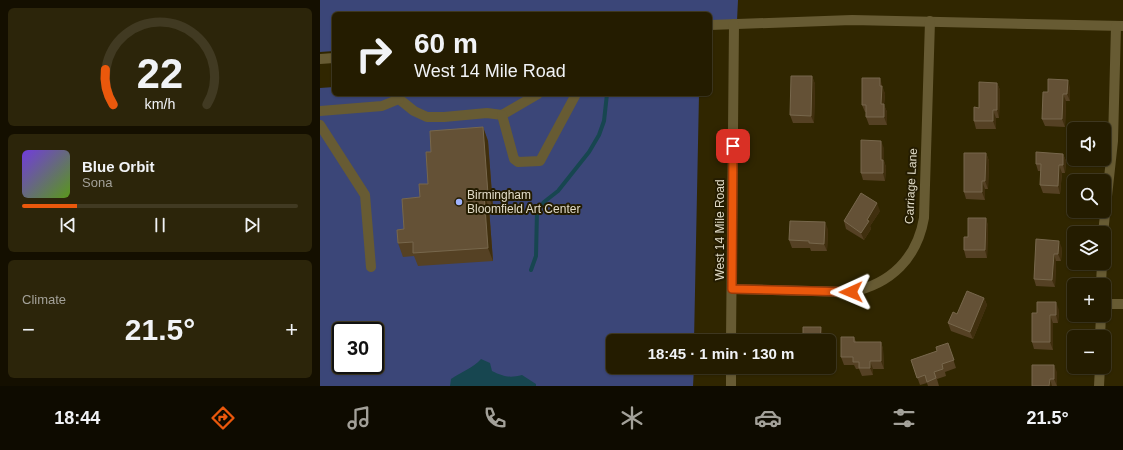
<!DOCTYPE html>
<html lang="en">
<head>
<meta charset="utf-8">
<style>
  body { margin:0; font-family:Helvetica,sans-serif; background:#2c250a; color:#f1f3f6; height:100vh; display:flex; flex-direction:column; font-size:15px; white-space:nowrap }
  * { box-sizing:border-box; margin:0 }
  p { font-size:13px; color:#a3a199 }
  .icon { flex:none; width:22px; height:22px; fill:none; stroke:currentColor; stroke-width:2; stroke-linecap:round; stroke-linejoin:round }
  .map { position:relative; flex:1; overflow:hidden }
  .side { display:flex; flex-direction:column; gap:8px; padding:8px; background:#140f00; width:320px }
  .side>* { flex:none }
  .hud { position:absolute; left:12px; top:12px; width:380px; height:84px; border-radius:6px; box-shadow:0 1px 3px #0004,0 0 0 1px #413a22; background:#241c00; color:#f1f3f6; overflow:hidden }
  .controls { position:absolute; left:747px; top:122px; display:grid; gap:8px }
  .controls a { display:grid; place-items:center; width:44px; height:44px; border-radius:6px; background:#241c00; box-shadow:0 1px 3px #0004,0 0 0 1px #413a22; font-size:20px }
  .speed { position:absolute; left:12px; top:322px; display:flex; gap:8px; font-size:20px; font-weight:700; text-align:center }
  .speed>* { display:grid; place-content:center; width:52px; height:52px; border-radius:50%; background:#241c00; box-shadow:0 1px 3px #0004,0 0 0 1px #413a22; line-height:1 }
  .speed .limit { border:2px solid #111; border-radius:6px; background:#fff; color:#111 }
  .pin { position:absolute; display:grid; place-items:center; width:34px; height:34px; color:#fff; margin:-17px; border-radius:8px; box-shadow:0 2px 6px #0006 }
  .me { position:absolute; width:44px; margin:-22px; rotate:269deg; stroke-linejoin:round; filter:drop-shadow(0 0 3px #0008) }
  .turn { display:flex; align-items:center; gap:14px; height:84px; padding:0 16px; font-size:18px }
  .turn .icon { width:52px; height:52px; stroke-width:2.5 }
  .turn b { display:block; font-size:28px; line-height:34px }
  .big { font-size:30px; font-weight:800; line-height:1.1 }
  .side .tile { flex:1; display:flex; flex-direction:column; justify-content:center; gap:6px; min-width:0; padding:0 14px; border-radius:6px; background:#2c250a }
  .side .dial { align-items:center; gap:0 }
  .dial svg { height:104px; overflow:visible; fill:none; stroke:#413a22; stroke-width:7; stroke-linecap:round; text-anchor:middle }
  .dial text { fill:#f1f3f6; stroke:none }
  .song { display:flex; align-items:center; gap:12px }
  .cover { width:48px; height:48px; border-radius:6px; background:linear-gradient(135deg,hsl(260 70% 55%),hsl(90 70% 35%)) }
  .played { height:4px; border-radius:2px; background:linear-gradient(90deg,#ea580c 20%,#413a22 20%) }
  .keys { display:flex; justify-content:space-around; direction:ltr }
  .heat { display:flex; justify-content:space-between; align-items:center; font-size:22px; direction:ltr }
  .trip { position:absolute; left:286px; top:334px; width:230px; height:40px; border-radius:6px; background:#241c00; box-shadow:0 1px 3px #0004,0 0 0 1px #413a22; font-weight:800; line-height:40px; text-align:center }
  .tabs { display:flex; height:64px; justify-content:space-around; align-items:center; background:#0e0b00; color:#a3a199 }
  .tabs .icon { width:28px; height:28px }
  .tabs .active { color:#ea580c }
  .tabs b { font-size:18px; color:#f1f3f6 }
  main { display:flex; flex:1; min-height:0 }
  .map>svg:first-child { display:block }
  .green { fill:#3b4678; fill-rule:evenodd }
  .water { fill:#174650 }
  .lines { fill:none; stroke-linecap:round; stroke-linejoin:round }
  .stream { stroke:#174650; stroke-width:4 }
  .minor { stroke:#675b33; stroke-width:10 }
  .wall { fill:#554124 }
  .shaded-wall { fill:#402f0e }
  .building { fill:#645136; stroke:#77674c }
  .route-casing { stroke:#983908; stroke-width:10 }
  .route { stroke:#ea580c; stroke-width:7 }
  .poi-dot { fill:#a0b3fd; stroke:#241c01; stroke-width:1.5 }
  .labels { text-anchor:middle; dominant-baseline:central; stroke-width:4; stroke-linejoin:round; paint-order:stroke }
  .street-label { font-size:12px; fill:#e1dbc7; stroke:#241c01 }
  .poi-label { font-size:12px; fill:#e1dbc7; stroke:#241c01; text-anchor:start }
</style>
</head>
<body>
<main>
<section class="side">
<div class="tile dial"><svg viewBox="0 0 100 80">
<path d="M14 69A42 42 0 1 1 86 69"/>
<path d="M14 69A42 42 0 0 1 8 42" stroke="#ea580c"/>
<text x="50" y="56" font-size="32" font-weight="700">22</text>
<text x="50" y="72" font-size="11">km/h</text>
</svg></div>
<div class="tile">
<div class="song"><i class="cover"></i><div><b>Blue Orbit</b><p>Sona</p></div></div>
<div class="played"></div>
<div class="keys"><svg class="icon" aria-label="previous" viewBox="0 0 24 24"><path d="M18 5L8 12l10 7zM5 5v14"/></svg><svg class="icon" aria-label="pause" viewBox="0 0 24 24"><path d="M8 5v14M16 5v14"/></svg><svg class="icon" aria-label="next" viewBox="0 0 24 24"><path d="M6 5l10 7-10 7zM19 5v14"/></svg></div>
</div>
<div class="tile"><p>Climate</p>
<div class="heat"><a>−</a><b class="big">21.5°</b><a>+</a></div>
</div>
</section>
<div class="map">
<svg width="803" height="386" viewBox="0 0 803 386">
  <rect width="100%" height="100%" fill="#302600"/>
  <g class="green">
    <polygon points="0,0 418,0 417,21 390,23 390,14 14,14 14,51 0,52"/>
    <path d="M14,87V94H379L374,341H293V367H374L373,386H0V88ZM21,331H55V365H21Z"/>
  </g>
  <path class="water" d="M161,359L170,363L172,371C184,377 190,378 202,375L216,384V386H130L131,379C141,372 153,368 161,359Z"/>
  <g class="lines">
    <polyline class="stream" points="211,270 216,256 217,211 224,202 238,191 269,152 279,135 284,121 287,94"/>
    <g class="minor">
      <polyline points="390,25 532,20 803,26"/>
      <polyline points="0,59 14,58"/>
      <polyline points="79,99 94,111 107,117 124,117 167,113 182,115 218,94"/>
      <polyline points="0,111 62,106 79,99 76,94"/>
      <polyline points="182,115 194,159 198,162 220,161 255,96 254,94"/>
      <polyline points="0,125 45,195 51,267"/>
      <polyline points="783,233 793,141 796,26"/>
      <polyline points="781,285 782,263"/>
      <path d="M412,289L531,292C571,284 597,258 604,218L610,21"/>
      <polyline points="784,304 803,304"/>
      <polyline points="780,337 781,315"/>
      <polyline points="411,341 414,24"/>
      <polyline points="411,386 411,367"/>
      <polyline points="779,386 780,367"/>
    </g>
  </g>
  <g class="wall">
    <polygon points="492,76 495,84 494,123 473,123 470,115"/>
    <polygon points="677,83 680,90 679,118 676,118 676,129 656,129 654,121 659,108"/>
    <polygon points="562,86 565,94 564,105 567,112 567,125 549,125 546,117 546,112 545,112 542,105"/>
    <polygon points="750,87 750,101 746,101 745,127 725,126 722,119 728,92"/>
    <polygon points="163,127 168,141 173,208 169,208 173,261 98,266 94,256 83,257 78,243 84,229 108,184 111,152"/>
    <polygon points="564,148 564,161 566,167 565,181 543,180 541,173"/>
    <polygon points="666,153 669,161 668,189 665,189 665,200 646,199 644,192"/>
    <polygon points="743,154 746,161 745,173 742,173 740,194 723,193 720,185 721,171 718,171 716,164"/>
    <polygon points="560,211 550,226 551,229 544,240 526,229 524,221"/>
    <polygon points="666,218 668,226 667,258 646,258 644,250"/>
    <polygon points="508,229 507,251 491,251 490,248 472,248 469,240"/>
    <polygon points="716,239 742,248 741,261 736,261 735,287 716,286 714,279"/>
    <polygon points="664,298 667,305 653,339 631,331 628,323 637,314"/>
    <polygon points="739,310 738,323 733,323 733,350 714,349 712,342 717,313"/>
    <polygon points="534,337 536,342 561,342 563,349 564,369 553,369 553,375 542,376 539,369 536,369 534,365 524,365 521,357"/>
    <polygon points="628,343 636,368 625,372 626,376 617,379 619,386 608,386 607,383 600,385 591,360 617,351"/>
    <polygon points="737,372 737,386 712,386"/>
  </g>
  <g class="shaded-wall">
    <polygon points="492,76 495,84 494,123 491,116"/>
    <polygon points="560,78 565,94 564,105 567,112 567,125 564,117 561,104 560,86"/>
    <polygon points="748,80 750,87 750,101 747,94"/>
    <polygon points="677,83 680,90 679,118 677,110"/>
    <polygon points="743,94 746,101 745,127 742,119"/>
    <polygon points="673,110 676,118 676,129 673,121"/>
    <polygon points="163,127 168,141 173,208 168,194"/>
    <polygon points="561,141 564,148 564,161 566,167 565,181 563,173 561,160"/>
    <polygon points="666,153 669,161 668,189 665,181"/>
    <polygon points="743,154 746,161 745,173 743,165"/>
    <polygon points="739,165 742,173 740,194 738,186"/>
    <polygon points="662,181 665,189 665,200 662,192"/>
    <polygon points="164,194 169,208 173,261 168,248"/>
    <polygon points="557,203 560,211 550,226 551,229 544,240 541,233 547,220"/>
    <polygon points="666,218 668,226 667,258 665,250"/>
    <polygon points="505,222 508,229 507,251 504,244"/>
    <polygon points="739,241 742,248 741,261 738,254"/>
    <polygon points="734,254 736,261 735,287 732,280"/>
    <polygon points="664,298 667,305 653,339 650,332"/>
    <polygon points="736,302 739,310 738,323 736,315"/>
    <polygon points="730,315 733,323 733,350 730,342"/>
    <polygon points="501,327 503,335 503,341 500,341"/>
    <polygon points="561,342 563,349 564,369 561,361"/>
    <polygon points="550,361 553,369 553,375 550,368"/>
    <polygon points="734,365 737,372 737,386 734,379"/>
    <polygon points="730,379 732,386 729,386"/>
  </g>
  <g class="building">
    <polygon points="471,76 492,76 491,116 470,115"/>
    <polygon points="542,78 560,78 560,86 562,86 561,104 564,104 564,117 546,117 546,105 542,105"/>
    <polygon points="728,79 748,80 747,94 743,94 742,119 722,119 723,92 728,92"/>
    <polygon points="659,82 677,83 677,110 673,110 673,121 654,121 654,107 659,108"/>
    <polygon points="163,127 168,194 164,194 168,248 93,253 93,242 78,243 77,230 84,229 82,199 100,197 99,184 108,184 106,152 111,152 110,131"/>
    <polygon points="541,140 561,141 561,160 563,160 563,173 541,173"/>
    <polygon points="716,152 743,154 743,165 739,165 738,186 720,185 721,164 716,164"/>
    <polygon points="644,153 666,153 665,181 662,181 662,192 644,192"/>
    <polygon points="541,193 557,203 547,220 549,221 541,233 524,221"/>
    <polygon points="648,218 666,218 665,250 644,250 644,237 648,237"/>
    <polygon points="470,221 505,222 504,244 489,243 489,241 469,240"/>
    <polygon points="716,239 739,241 738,254 734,254 732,280 714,279"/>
    <polygon points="647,291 664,298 650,332 628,323 633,312 637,314"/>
    <polygon points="717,302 736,302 736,315 730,315 730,342 712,342 712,313 717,313"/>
    <polygon points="483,327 501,327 500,341 465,341 465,337 483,338"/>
    <polygon points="521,337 534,337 534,342 561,342 561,361 550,361 550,368 539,368 539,362 533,362 533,357 521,357"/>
    <polygon points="628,343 634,360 622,364 623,369 614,372 616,378 607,382 605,375 597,378 591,360 617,351 616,347"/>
    <polygon points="712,365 734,365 734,379 730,379 729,386 712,386"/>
  </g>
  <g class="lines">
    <g class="route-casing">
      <polyline id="route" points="413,146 412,289 531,292"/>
    </g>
    <use href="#route" class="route"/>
  </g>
  <circle class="poi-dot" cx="139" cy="202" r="4"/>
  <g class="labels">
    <g class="street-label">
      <text transform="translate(591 186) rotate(-87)">Carriage Lane</text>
      <text transform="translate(400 230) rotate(-90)">West 14 Mile Road</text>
    </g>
    <g class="poi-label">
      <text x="147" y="195">Birmingham<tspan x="147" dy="14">Bloomfield Art Center</tspan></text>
    </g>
  </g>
</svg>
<div class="controls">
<a><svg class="icon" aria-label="sound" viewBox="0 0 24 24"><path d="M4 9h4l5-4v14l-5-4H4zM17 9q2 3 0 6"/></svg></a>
<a><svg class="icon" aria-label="search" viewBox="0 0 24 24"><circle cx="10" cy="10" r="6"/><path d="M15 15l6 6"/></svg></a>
<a><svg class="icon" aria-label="layers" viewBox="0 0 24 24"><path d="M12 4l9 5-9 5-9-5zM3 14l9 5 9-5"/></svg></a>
<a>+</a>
<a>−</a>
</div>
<div class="speed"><div class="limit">30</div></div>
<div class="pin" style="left:413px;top:146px;background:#d93025"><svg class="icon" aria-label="arrive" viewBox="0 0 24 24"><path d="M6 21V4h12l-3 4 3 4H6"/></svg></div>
<svg class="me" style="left:531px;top:292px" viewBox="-20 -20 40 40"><path d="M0-17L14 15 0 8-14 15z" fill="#ea580c" stroke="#fff" stroke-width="4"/></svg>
<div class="trip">18:45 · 1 min · 130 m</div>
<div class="hud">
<div class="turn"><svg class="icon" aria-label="right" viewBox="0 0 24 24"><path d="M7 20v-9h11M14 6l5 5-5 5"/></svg><div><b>60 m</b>West 14 Mile Road</div></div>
</div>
</div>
</main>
<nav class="tabs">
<b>18:44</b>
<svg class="icon active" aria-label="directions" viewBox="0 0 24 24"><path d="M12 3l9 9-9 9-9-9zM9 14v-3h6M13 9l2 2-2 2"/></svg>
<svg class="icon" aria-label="music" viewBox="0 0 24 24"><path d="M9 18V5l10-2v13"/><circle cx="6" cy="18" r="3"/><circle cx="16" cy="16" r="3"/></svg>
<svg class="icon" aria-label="phone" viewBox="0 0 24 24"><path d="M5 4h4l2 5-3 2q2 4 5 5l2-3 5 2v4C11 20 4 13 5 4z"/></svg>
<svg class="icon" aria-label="climate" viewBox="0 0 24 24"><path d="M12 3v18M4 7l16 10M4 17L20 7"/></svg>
<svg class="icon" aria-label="car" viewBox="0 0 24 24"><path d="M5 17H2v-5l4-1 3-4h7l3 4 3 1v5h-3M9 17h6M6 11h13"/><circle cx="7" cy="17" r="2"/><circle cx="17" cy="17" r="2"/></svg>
<svg class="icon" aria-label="filters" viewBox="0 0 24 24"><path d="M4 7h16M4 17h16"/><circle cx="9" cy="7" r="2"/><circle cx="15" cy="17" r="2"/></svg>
<b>21.5°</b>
</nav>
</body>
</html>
